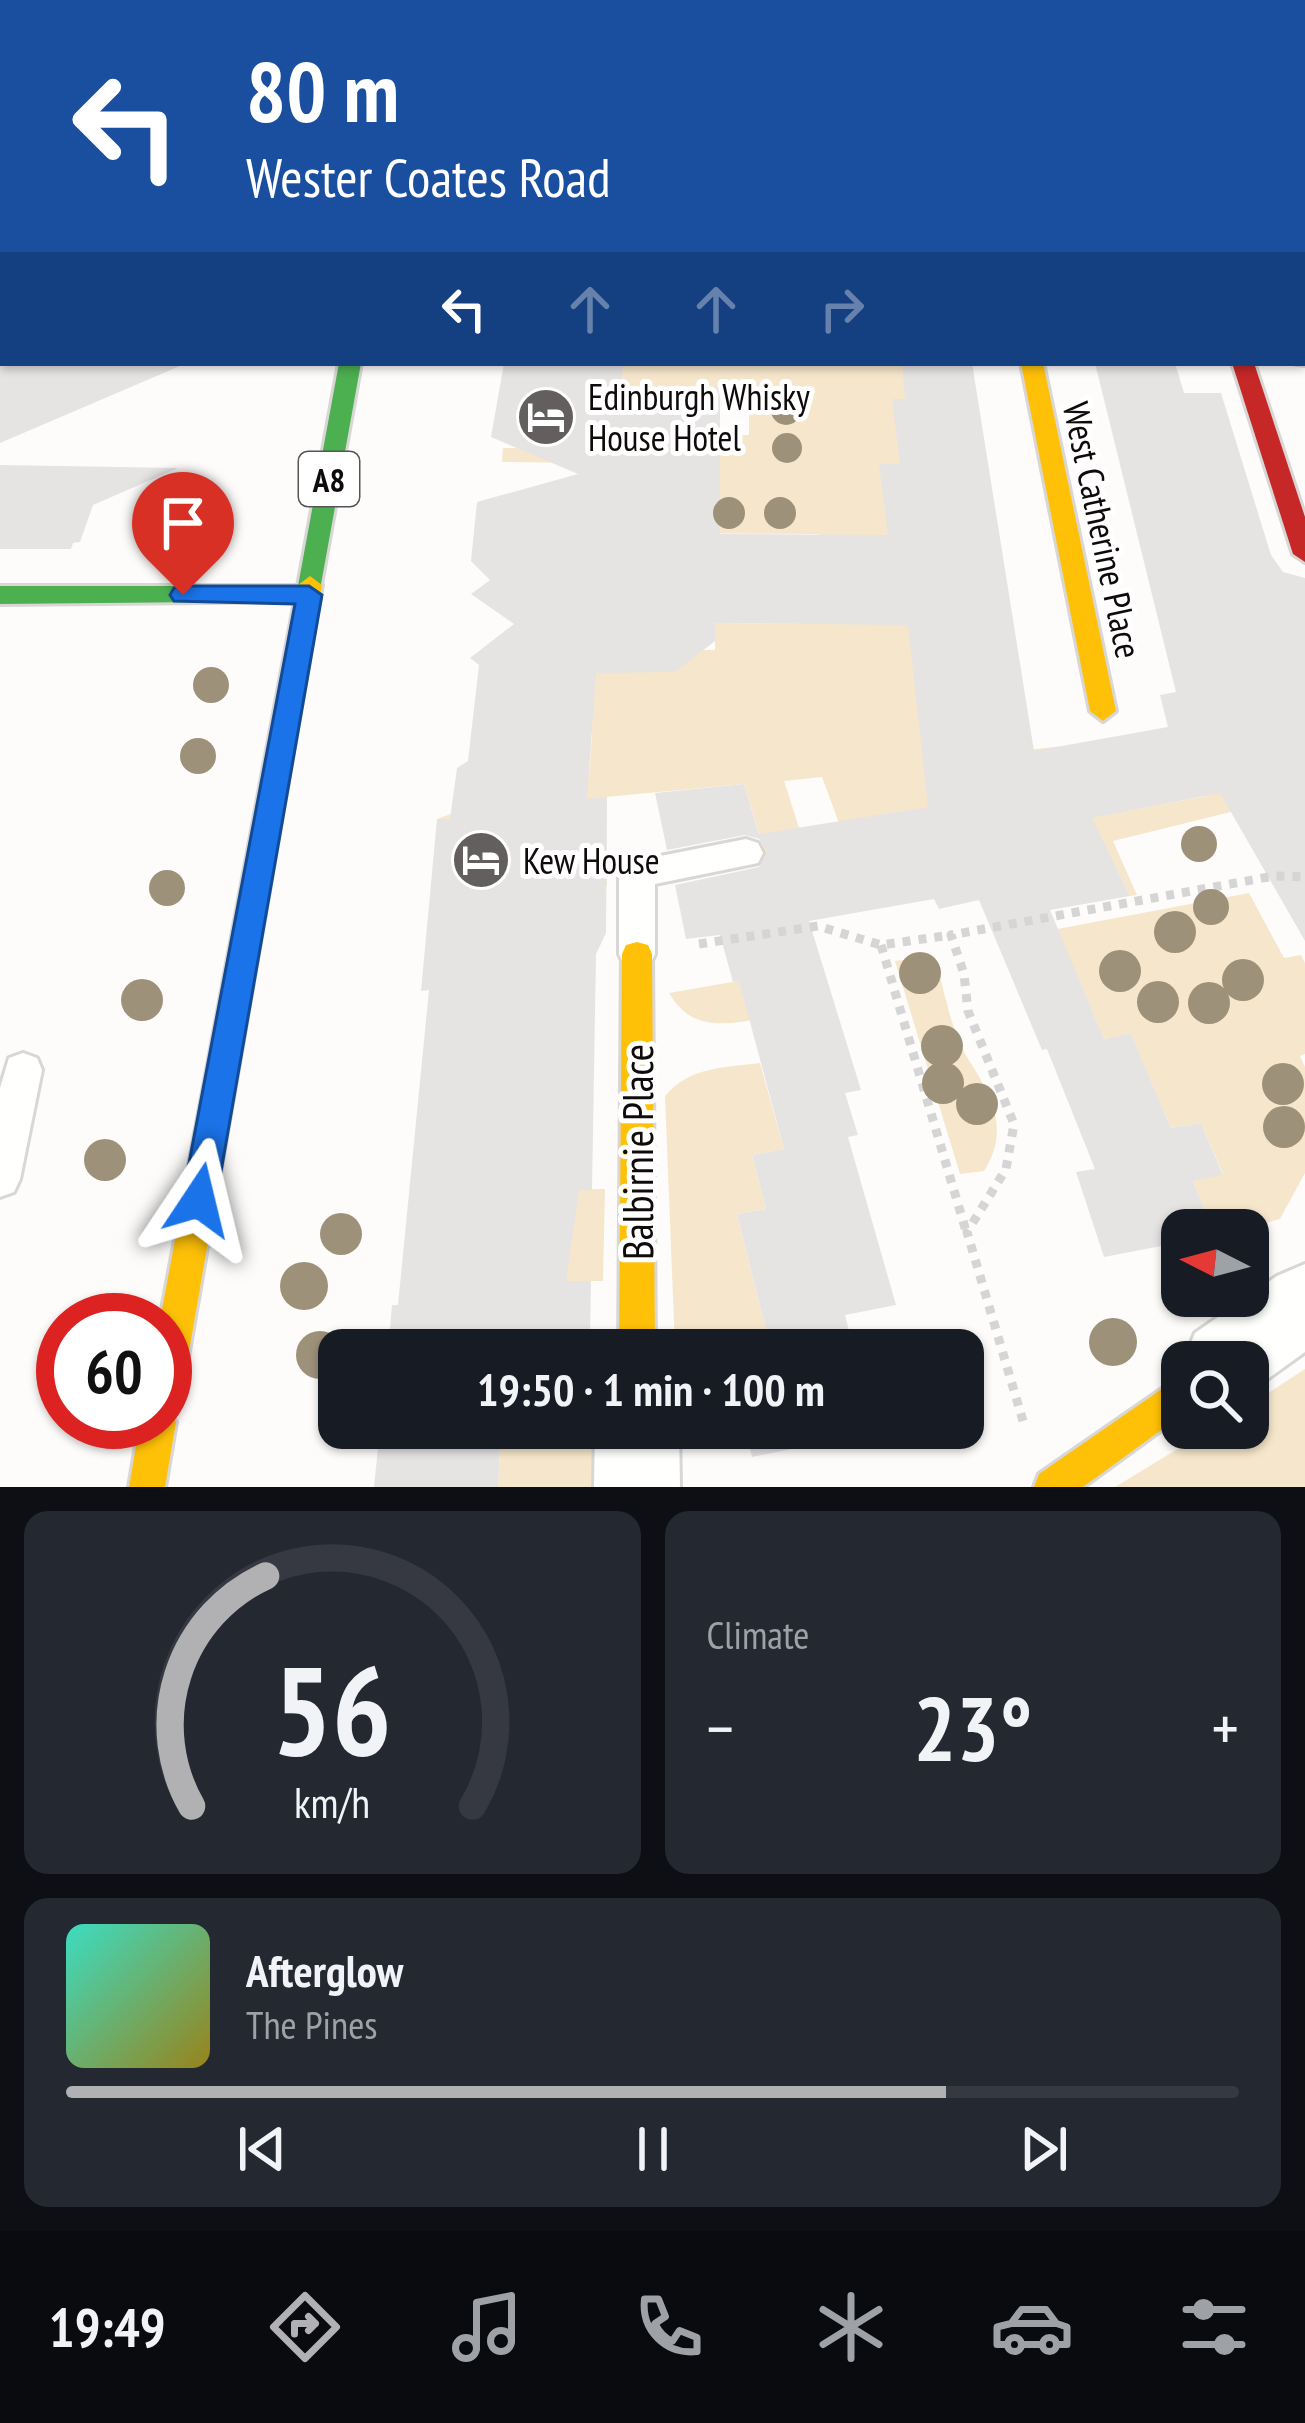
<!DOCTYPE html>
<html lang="en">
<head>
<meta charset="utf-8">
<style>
  body { margin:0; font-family:"PT Sans Narrow",sans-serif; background:#242831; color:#f1f3f6; height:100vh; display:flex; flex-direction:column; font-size:45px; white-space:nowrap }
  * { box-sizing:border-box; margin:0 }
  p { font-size:39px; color:#9ea1a6 }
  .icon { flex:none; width:66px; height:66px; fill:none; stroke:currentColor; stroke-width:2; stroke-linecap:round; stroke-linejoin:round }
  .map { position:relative; height:1487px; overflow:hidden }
  .panel { display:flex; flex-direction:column; gap:24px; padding:24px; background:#0d0f14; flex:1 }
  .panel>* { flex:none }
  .banner { position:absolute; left:0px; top:0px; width:1305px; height:366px; box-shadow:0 3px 9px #0004; background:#1a4fa0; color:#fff; overflow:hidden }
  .needle { width:78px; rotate:276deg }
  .buttons { position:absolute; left:1161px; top:1209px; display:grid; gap:24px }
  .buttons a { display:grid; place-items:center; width:108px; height:108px; border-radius:24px; background:#171b24; box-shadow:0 3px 9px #0004; font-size:60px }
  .speed { position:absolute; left:36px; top:1293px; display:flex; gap:24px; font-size:60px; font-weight:700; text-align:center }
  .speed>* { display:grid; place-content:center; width:156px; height:156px; border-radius:50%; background:#171b24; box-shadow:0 3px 9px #0004; line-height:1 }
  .speed .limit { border:18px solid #d22; background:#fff; color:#111 }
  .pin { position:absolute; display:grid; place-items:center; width:102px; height:102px; color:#fff; margin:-123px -51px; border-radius:50% 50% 50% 0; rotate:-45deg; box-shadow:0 0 12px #0007 }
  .pin .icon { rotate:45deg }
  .me { position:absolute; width:132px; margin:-66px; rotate:10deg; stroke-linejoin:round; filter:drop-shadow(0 0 9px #0008) }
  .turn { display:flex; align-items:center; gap:42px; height:252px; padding:0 48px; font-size:54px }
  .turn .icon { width:156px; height:156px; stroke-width:2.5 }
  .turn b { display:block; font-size:84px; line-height:102px }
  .lanes { display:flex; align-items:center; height:114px; padding:0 48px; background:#0003; justify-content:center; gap:60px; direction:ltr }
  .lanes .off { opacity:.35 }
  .big { font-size:90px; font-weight:700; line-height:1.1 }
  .panel .tile { flex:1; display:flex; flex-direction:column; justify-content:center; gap:18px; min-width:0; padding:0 42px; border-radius:24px; background:#242831 }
  .panel .dial { align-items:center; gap:0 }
  .dial svg { height:312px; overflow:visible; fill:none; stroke:#363941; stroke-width:7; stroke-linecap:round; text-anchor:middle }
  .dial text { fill:#f1f3f6; stroke:none }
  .song { display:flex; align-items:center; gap:36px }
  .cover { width:144px; height:144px; border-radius:18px; background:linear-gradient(135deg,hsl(170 70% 55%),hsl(50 70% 35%)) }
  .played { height:12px; border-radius:6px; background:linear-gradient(90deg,#b1b0b2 75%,#363941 75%) }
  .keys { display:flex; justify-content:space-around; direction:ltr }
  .heat { display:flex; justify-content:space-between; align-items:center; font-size:66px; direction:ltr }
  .panel .tiles { flex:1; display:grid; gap:24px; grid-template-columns:1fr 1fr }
  .tile:last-child { grid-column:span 2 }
  .trip { position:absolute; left:318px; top:1329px; width:666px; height:120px; border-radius:24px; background:#171b24; box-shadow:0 3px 9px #0004; font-weight:700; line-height:120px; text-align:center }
  .tab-bar { display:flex; height:192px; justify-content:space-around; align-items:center; background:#090b0e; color:#9ea1a6 }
  .tab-bar .icon { width:84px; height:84px }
  .tab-bar .active { color:#b1b0b2 }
  .tab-bar b { font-size:54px; color:#f1f3f6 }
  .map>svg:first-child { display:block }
  .green { fill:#f6e7cc }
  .building { fill:#e6e3e3 }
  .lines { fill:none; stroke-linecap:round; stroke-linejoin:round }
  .lane-casing { stroke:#d9d7d6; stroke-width:6 }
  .street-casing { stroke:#d9d7d6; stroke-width:6 }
  .fast-casing { stroke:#d9d7d6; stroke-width:6 }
  .slow-casing { stroke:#d9d7d6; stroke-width:6 }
  .jam-casing { stroke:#d9d7d6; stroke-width:6 }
  .path-far1 { stroke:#d5d5d5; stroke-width:6; stroke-dasharray:4.5 4.5; stroke-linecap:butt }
  .path { stroke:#d5d5d5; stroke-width:9; stroke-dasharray:8 8; stroke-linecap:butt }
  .lane { fill:#fffffe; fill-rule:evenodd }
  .street { fill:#fffffe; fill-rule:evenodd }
  .fast { fill:#4caf50; fill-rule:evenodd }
  .slow { fill:#ffc107; fill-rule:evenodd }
  .jam { fill:#c62828; fill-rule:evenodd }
  .tree { fill:#9e917a }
  .route { fill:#1a73e8; stroke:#114b97; stroke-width:3 }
  .labels { text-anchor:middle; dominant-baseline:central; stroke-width:10; stroke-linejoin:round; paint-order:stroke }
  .shield { fill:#fff; stroke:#565454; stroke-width:3 }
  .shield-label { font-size:33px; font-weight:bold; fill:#0e0b0a }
  .poi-label { font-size:36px; fill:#0e0b0a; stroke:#fff; text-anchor:start }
  .street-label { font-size:36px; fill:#0e0b0a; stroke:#fff }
  .near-street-label { font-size:42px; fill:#0e0b0a; stroke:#fff }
</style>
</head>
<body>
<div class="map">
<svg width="1305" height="1487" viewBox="0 0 1305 1487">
  <rect width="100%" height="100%" fill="#fdfcfb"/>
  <g class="green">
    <polygon points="623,363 903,363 916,464 880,465 955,758 1063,746 1099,816 1206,796 1195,745 1231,812 1113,841 1137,895 1130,896 1097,830 847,845 822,777 784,781 807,852 767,859 744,784 606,797 607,886 570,887 530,818 437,819 559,775 589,775 592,734 562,733 475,697 672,650 715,650 715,623 826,624 819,534 486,532 632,507 577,463 502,462 503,448 720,450 721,435 749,435 749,405 721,405 720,390 507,388"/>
    <polygon points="1249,893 1284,958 1301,955 1305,963 1305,1054 1300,1056 1305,1067 1305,1173 1280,1219 1239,1230 1213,1230 1193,1181 1223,1174 1201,1123 1171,1128 1131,1035 1104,1039 1071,962 1009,971 998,940"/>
    <path d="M934,956C944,987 950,1029 967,1057C991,1095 1011,1129 984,1171L960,1174L895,961Z"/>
    <path d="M755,978L767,1018C727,1024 692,1033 669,993Z"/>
    <path d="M760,1063L784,1149L752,1155L766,1209L737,1214L766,1330L675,1348L665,1096C690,1066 724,1068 760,1063Z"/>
    <polygon points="605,1189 603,1281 566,1281 521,1190"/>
    <polygon points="1305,1369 1305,1487 1115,1487 1212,1428 1248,1428 1248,1406"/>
    <polygon points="602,1429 601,1487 498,1487 501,1430"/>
  </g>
  <g class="building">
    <polygon points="0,363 187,363 0,443"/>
    <polygon points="504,363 623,363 621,389 720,390 720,534 888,535 879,464 900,464 892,399 905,399 902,363 972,363 1034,751 1168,727 1160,695 1176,692 1095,363 1175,363 1184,393 1221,393 1271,555 1283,572 1305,578 1305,941 1220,793 1092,818 1130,896 1050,910 1104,1039 1131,1034 1171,1128 1201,1123 1223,1175 1193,1181 1213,1230 1182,1230 1182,1242 1104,1257 1076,1172 1095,1169 1047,1049 1042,1050 979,900 939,909 934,899 809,921 861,1090 845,1093 858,1135 848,1137 896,1305 845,1315 854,1350 727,1350 724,1338 766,1330 737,1214 766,1209 752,1155 784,1149 739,981 733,982 720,935 686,939 675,885 759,867 767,851 759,839 745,835 667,850 655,793 744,784 759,834 928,807 908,625 715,623 715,641 675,672 596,673 587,799 607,797 606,933 596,954 592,1190 579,1190 566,1281 591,1281 590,1336 505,1337 505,1350 388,1350 392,1305 398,1305 429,990 421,991 437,819 450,819 457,768 468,761 479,665 470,658 514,624 471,594 490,580 471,561 477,502 578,474 491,437"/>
    <polygon points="0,465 178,468 93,505 80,542 73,543 71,549 0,549"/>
    <polygon points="380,1428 501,1428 498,1487 374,1487"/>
    <polygon points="745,1428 875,1428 876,1432 752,1457"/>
  </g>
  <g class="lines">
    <g class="lane-casing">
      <g id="lane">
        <rect x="0" y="76" width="3" height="14"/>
        <polygon points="746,839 758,843 763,853 758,863 655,884 655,954 650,965 637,969 624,965 619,954 619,873 625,863"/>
        <polygon points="23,1053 37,1058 42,1070 20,1179 14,1192 0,1197 0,1088 9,1058"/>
      </g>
    </g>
    <g class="street-casing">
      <g id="street">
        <rect x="938" y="0" width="40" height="3"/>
        <polygon points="1253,0 1293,0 1294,3 1254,3"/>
        <polygon points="1302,79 1305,80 1305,112 1302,111"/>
        <polygon points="1302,335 1305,335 1305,365 1292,363 1302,363"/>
        <polygon points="1305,1264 1305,1352 1248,1393 1248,1362 1183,1362 1195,1333 1277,1276"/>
        <polygon points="595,1428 679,1428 680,1487 594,1487"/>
      </g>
    </g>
    <g class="fast-casing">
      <g id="fast">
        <polygon points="408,0 426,0 407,3"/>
        <polygon points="339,363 361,363 318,601 0,604 0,586 298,586"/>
      </g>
    </g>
    <g class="slow-casing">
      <g id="slow">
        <polygon points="1021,363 1043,363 1116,711 1103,721 1090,711"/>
        <polygon points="310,576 322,585 183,1386 178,1399 165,1404 165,1320 160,1320 298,585"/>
        <polygon points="637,942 648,945 652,954 655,1350 619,1350 622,954 626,945"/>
        <polygon points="1182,1375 1182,1415 1083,1487 1034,1487 1039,1474"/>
        <polygon points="165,1407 176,1422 165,1487 129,1487 140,1422 165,1422"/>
      </g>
    </g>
    <g class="jam-casing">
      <polygon id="jam" points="1232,363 1254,363 1305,517 1305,562 1293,554"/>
    </g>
    <polyline class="path-far1" points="1128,3 1158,3"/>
    <g class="path">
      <polyline points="699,944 818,926 881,945 951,935"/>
      <polyline points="881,945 966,1231"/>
      <polyline points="1023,1421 967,1232 1006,1169 1014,1124 968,1011 964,974 951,935 1274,876 1305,877"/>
    </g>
    <use href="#lane" class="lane"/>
    <use href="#street" class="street"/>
    <use href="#fast" class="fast"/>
    <use href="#slow" class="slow"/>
    <use href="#jam" class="jam"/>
  </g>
  <g class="tree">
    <circle cx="786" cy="410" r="15"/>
    <circle cx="787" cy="448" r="15"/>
    <circle cx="729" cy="513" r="16"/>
    <circle cx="780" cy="513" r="16"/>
    <circle cx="211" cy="685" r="18"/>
    <circle cx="198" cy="756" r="18"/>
    <circle cx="1199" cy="844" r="18"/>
    <circle cx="167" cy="888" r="18"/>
    <circle cx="1211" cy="907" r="18"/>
    <circle cx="1175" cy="932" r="21"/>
    <circle cx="1120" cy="971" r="21"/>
    <circle cx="920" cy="973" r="21"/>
    <circle cx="1243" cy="980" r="21"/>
    <circle cx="142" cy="1000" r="21"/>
    <circle cx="1158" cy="1002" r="21"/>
    <circle cx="1209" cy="1003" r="21"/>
    <circle cx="942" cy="1046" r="21"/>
    <circle cx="943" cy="1083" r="21"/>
    <circle cx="1283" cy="1084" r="21"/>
    <circle cx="977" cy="1104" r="21"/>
    <circle cx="1284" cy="1127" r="21"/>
    <circle cx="105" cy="1160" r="21"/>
    <circle cx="341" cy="1234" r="21"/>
    <circle cx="304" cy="1286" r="24"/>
    <circle cx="1113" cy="1342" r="24"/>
    <circle cx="320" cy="1355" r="24"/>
  </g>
  <polygon class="route" points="183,586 309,586 322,595 216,1200 211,1211 199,1215 187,1211 182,1200 295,604 174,601 170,595 174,588"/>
  <defs>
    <g id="hotel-disc" transform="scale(3)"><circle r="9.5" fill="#625f5e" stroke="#fff"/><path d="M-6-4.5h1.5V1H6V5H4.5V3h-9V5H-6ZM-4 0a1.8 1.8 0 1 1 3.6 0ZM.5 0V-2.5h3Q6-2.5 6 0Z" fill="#fff"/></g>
  </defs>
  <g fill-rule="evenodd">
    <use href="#hotel-disc" x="546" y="417"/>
    <use href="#hotel-disc" x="481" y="860"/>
  </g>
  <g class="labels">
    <rect class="shield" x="299" y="452" width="60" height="54" rx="9"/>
    <g class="shield-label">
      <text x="329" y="479">A8</text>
    </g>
    <g class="poi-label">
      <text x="588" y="396">Edinburgh Whisky<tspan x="588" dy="41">House Hotel</tspan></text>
      <text x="523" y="860">Kew House</text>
    </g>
    <g class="street-label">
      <text transform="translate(1103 530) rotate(78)">West Catherine Place</text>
    </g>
    <g class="near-street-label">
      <text transform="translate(637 1152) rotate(-90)">Balbirnie Place</text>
    </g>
  </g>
</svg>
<div class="buttons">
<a><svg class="needle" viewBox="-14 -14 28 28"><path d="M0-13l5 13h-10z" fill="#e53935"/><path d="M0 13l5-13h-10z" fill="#9ea1a6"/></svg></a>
<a><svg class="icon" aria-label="search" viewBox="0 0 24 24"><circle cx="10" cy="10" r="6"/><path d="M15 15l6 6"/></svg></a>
</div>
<div class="speed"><div class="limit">60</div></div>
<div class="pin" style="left:183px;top:595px;background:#d93025"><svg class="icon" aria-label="arrive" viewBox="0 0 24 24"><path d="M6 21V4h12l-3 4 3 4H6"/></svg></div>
<svg class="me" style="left:199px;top:1200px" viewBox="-20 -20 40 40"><path d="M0-17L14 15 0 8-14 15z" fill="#1a73e8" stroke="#fff" stroke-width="4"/></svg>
<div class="trip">19:50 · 1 min · 100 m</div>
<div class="banner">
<div class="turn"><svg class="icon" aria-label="left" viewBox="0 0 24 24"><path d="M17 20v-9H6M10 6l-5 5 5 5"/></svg><div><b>80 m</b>Wester Coates Road</div></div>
<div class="lanes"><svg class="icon" aria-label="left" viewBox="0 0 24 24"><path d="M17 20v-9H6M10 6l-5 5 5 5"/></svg><svg class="icon off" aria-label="ahead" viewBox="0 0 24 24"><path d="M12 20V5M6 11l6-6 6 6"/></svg><svg class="icon off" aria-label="ahead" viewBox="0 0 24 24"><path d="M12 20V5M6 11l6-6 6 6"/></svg><svg class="icon off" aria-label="right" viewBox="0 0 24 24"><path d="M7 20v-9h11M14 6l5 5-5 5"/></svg></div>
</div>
</div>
<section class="panel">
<div class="tiles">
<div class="tile dial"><svg viewBox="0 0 100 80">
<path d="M14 69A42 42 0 1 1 86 69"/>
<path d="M14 69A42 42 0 0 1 33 10" stroke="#b1b0b2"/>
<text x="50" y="56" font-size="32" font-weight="700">56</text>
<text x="50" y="72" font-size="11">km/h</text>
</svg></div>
<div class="tile"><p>Climate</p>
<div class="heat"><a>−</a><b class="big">23°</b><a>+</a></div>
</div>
<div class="tile">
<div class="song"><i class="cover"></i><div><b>Afterglow</b><p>The Pines</p></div></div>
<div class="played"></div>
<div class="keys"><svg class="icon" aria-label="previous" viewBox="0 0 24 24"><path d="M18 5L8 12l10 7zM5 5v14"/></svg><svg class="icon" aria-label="pause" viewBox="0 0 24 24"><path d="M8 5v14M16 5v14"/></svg><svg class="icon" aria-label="next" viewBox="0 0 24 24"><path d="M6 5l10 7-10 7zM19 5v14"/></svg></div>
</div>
</div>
</section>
<nav class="tab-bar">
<b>19:49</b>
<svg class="icon active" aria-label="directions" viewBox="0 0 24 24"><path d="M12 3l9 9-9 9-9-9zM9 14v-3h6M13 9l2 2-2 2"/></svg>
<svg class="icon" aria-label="music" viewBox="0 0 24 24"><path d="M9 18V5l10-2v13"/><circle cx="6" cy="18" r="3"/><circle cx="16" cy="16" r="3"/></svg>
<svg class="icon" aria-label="phone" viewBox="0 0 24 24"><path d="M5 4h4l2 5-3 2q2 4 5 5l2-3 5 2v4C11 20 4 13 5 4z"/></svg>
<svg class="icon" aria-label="climate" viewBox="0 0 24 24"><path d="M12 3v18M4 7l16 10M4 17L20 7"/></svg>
<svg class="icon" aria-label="car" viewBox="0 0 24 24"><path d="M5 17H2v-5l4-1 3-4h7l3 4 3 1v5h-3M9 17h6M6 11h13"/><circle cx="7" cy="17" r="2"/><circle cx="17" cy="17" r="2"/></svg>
<svg class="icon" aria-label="filters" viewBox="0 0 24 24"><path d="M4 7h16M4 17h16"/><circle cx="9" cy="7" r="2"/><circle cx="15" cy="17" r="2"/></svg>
</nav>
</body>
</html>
